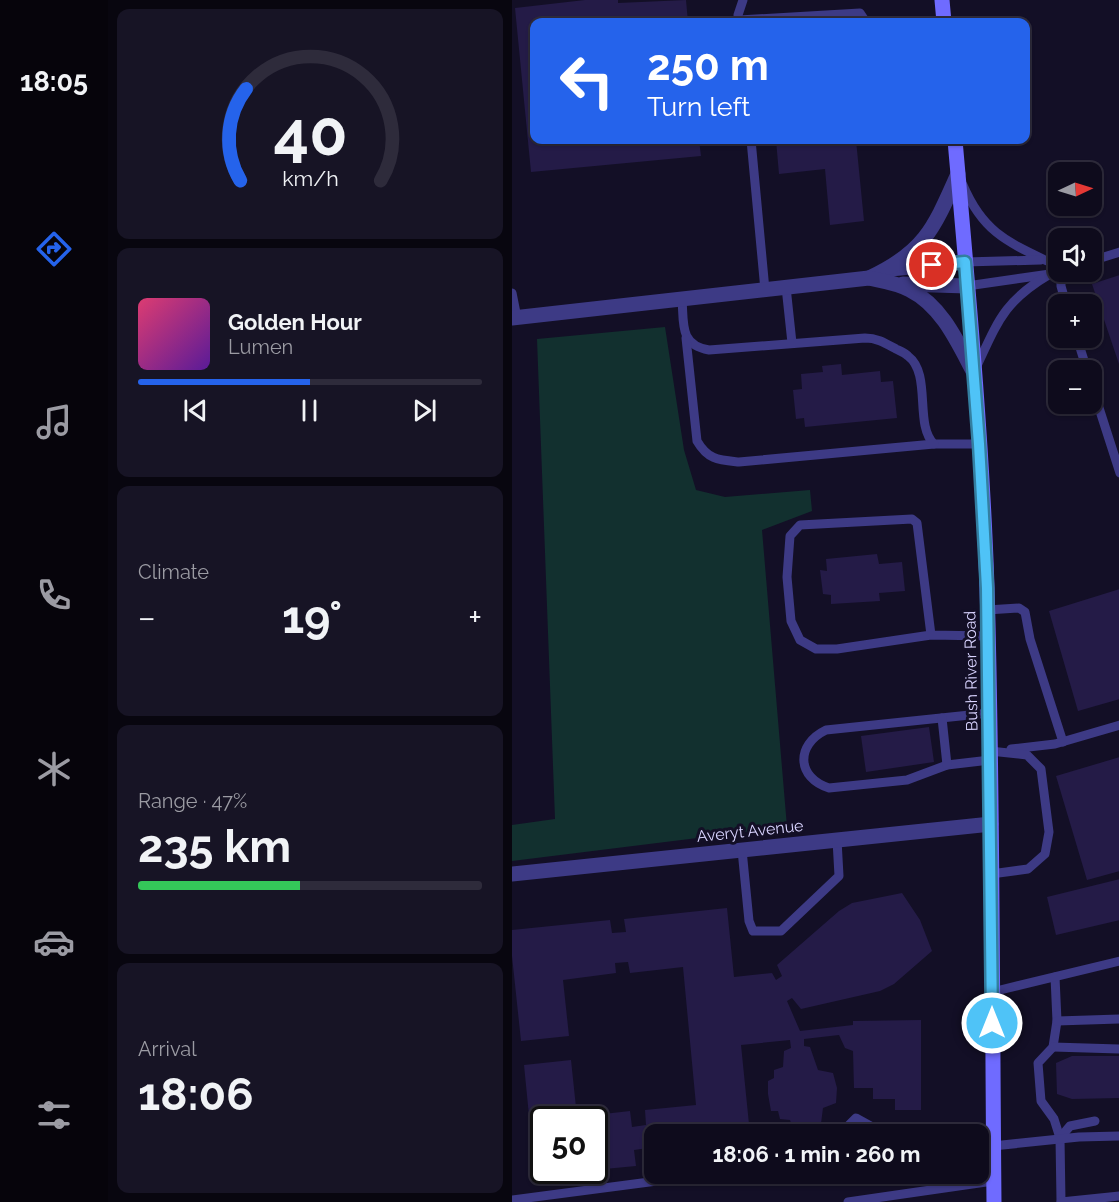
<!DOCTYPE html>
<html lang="en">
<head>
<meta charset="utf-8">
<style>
  body { margin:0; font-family:Raleway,sans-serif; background:#171425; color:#f1f3f6; height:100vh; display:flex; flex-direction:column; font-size:22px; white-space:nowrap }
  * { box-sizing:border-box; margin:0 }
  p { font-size:20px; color:#9b9ba3 }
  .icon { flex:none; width:33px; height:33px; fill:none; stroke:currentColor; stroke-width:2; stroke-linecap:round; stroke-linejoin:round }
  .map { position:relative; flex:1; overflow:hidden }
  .panel { display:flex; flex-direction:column; gap:9px; padding:9px; background:#08060f; width:404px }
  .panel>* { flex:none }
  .guide { position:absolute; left:18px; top:18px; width:500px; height:126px; border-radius:12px; box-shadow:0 2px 4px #0004,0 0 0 2px #2e2b3b; background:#2563eb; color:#fff; overflow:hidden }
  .needle { width:39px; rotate:86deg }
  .controls { position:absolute; left:536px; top:162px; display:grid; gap:12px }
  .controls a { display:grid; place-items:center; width:54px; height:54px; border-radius:12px; background:#0e0b1c; box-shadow:0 2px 4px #0004,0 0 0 2px #2e2b3b; font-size:30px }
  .speed { position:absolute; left:18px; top:1106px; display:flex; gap:12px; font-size:30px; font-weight:700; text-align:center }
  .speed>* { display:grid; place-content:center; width:78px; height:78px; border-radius:50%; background:#0e0b1c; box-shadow:0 2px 4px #0004,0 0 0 2px #2e2b3b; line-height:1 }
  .speed .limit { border:3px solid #111; border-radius:9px; background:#fff; color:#111 }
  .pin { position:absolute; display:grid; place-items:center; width:51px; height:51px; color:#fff; margin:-26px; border:3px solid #fff; border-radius:50%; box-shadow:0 2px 6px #0007 }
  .me { position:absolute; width:66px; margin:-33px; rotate:0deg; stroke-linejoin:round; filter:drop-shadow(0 0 4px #0008) }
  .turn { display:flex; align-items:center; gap:21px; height:126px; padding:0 18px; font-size:27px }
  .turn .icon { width:78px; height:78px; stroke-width:2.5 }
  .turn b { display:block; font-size:42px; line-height:51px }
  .big { font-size:45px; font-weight:700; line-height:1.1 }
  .panel .tile { flex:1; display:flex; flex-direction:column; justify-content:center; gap:9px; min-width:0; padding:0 21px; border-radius:12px; background:#171425 }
  .panel .dial { align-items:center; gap:0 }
  .dial svg { height:156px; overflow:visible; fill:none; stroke:#2e2b3b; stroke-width:7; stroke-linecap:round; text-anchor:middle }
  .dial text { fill:#f1f3f6; stroke:none }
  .song { display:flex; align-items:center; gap:18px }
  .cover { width:72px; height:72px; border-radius:9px; background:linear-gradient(135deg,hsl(340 70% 55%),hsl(270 70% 35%)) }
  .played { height:6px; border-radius:3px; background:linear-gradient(90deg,#2563eb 50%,#2e2b3b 50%) }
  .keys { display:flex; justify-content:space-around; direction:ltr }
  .heat { display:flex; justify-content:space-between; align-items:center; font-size:33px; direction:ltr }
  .charge { height:9px; border-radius:4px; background:linear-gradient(90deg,#34c759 47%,#2e2b3b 0) }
  .trip { position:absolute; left:132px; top:1124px; width:345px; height:60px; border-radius:12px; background:#0e0b1c; box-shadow:0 2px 4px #0004,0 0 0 2px #2e2b3b; font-weight:700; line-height:60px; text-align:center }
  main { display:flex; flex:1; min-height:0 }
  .menu { display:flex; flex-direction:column; width:108px; justify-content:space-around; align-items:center; background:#06040b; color:#9b9ba3 }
  .menu .icon { width:42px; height:42px }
  .menu .on { color:#2563eb }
  .menu b { font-size:27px; color:#f1f3f6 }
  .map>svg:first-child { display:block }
  .green { fill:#12302f }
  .building { fill:#241b47 }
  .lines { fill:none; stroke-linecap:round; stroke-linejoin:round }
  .lane { stroke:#3d3a85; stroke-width:9 }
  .street { stroke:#3d3a85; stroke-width:15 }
  .secondary { stroke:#6f6bff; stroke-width:15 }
  .route-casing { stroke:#337fa1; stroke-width:15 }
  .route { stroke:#4fc3f7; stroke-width:10 }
  .labels { text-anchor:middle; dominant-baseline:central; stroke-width:6; stroke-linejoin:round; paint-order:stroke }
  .street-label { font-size:16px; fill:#d9d4ff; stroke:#130f26 }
</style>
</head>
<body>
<main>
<nav class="menu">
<b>18:05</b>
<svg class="icon on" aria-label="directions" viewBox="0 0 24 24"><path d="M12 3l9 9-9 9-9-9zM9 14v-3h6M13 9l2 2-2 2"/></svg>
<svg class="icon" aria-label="music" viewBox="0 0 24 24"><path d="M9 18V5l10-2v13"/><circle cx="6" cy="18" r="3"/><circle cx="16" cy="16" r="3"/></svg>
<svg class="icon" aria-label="phone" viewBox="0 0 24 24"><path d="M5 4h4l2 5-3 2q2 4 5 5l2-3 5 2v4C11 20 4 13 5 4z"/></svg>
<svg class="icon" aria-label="climate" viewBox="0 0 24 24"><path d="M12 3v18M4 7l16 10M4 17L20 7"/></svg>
<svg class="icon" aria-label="car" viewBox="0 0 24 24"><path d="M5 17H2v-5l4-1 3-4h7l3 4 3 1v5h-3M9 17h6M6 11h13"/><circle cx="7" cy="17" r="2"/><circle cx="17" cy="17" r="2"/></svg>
<svg class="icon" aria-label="filters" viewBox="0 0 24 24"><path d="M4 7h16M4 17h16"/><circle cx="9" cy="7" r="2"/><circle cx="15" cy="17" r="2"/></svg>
</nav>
<section class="panel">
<div class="tile dial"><svg viewBox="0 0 100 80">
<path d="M14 69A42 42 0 1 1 86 69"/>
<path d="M14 69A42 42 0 0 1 17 22" stroke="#2563eb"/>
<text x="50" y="56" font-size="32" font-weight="700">40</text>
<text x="50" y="72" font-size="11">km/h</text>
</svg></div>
<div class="tile">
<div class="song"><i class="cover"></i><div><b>Golden Hour</b><p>Lumen</p></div></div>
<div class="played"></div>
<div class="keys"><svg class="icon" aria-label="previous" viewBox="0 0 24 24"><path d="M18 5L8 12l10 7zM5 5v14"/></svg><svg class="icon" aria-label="pause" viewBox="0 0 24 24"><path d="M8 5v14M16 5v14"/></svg><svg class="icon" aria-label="next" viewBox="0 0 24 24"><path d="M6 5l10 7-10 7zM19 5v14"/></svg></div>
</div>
<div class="tile"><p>Climate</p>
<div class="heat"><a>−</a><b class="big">19°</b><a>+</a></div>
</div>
<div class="tile"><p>Range · 47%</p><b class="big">235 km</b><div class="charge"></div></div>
<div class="tile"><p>Arrival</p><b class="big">18:06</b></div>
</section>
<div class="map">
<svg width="608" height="1202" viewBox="0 0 608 1202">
  <rect width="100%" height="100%" fill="#130f26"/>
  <polygon class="green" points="153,327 172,450 184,490 213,497 298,490 300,511 250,530 275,827 0,861 0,825 43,819 25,339"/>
  <g class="building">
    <polygon points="73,0 106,0 106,3 174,0 176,22 22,22 22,140 187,140 189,156 19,172 3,8"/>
    <polygon points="264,140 344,140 352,221 318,225 313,169 267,174"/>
    <polygon points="608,275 608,364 607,364 580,284"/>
    <polygon points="329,364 330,375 368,371 369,382 381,381 385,418 293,427 292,418 284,419 281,390 290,389 289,374 311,372 310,366"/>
    <polygon points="365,554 367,564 390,562 393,591 367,593 368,601 319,604 319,595 311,594 308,570 315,571 314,559"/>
    <polygon points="608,589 608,699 566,711 537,611"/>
    <polygon points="417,727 422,762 354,772 349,736"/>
    <polygon points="608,757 608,871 575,880 544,776"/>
    <polygon points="608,879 608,920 544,935 535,897"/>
    <polygon points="390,893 408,920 420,951 382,984 368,991 289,1009 280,998 275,1001 288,1031 341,1025 341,1021 409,1020 409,1110 383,1110 383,1099 361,1099 361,1088 342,1088 341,1051 333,1048 327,1035 292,1039 292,1046 298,1047 306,1070 321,1073 325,1088 324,1103 311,1108 308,1131 297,1134 282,1133 278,1120 268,1119 266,1111 259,1111 256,1094 256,1081 262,1078 262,1070 271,1067 272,1051 279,1048 278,1040 229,1045 238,1134 142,1134 142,1163 138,1164 136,1148 122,1150 124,1166 82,1170 82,1119 32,1119 32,1170 65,1172 23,1176 12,1065 59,1060 65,1117 118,1111 120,1127 134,1125 133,1110 184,1105 171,967 118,973 116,962 103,963 104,973 51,980 57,1036 9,1041 0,956 0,930 98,920 100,933 114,932 112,919 215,908 222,977 260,973 264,980 270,976 265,965 327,911 340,903"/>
    <polygon points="560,1056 608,1056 608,1098 560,1099 545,1094 544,1063"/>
  </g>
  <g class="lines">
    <g class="lane">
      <polyline points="227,20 348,13 354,22"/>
      <polyline points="227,22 226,15 231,0"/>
      <polyline points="239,140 253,290"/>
      <path d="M451,185C470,230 493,241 535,261"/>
      <polyline points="579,261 608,252"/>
      <polyline points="453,262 529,260"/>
      <polyline points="549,272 549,286 554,304"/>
      <polyline points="455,286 538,274 546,268"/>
      <polyline points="274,287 280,343"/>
      <polyline points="0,293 5,318"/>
      <path d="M170,299C172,323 167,345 197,350L353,338C365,338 373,343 384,349C388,351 393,353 396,356C420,374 402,425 422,444H467"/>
      <path d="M174,338L185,441C196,460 207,460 227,462L422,444"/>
      <polyline points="565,338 575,370"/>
      <path d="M464,368C486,321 492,301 538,274"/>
      <polyline points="579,383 608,473"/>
      <polyline points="475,610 507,608 513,612 518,639 551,742"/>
      <polyline points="419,635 405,523 400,519 288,525 278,536 275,577 279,621 288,640 304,649 325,649 419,635 476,636"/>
      <path d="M477,713L314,730C283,745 285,778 317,788L395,780L435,765L478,760"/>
      <polyline points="430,718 435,765"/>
      <polyline points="499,749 543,744 608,725"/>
      <polyline points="478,751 515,755 529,769 537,832 533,854 516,869 479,874"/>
      <polyline points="230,850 237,921 241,931 269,931 327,876 325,840"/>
      <polyline points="543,977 545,1021 541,1047 526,1063 529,1101 542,1119 548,1138 549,1201"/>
      <polyline points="480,992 608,961"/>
      <polyline points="545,1021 608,1019"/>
      <polyline points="541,1047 608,1049"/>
      <polyline points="328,1134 344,1118 373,1134"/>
      <polyline points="548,1138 558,1126 583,1121"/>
      <polyline points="481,1146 567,1137 608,1136"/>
      <polyline points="435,1173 452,1184"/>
      <polyline points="0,1200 206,1173"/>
      <polyline points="336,1202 481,1181"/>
      <polyline points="549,1202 608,1196"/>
    </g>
    <g class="street">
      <polyline points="378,269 453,262"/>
      <path d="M357,278C413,252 422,228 446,174"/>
      <polyline points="391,284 455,286"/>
      <path d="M0,318L357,278C371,281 386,283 398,290C430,306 446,343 462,373"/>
      <polyline points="0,874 479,824"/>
    </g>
    <g class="secondary">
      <polyline points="430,0 432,22"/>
      <path d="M443,140C456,288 470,438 475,587C481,792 480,997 482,1202"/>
    </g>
  </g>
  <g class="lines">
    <g class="route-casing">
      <polyline id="route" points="420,265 453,262 467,444 475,588 480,1023"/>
    </g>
    <use href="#route" class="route"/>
  </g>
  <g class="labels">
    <g class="street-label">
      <text transform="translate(459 671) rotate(-91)">Bush River Road</text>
      <text transform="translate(238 831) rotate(-6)">Averyt Avenue</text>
    </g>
  </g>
</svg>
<div class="controls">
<a><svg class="needle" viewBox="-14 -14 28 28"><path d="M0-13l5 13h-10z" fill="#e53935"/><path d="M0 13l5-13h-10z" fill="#9b9ba3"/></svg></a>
<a><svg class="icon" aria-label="sound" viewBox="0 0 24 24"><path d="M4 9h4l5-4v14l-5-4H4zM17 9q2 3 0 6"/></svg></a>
<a>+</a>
<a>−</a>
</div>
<div class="speed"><div class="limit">50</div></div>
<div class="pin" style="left:420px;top:265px;background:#d93025"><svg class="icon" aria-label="arrive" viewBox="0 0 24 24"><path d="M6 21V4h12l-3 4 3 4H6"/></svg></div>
<svg class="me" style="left:480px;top:1023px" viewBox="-20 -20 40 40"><circle r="17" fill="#4fc3f7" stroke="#fff" stroke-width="3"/><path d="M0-11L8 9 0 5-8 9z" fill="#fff"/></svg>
<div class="trip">18:06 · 1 min · 260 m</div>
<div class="guide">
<div class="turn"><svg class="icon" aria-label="left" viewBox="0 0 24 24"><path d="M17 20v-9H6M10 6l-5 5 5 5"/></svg><div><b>250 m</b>Turn left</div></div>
</div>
</div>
</main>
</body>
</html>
